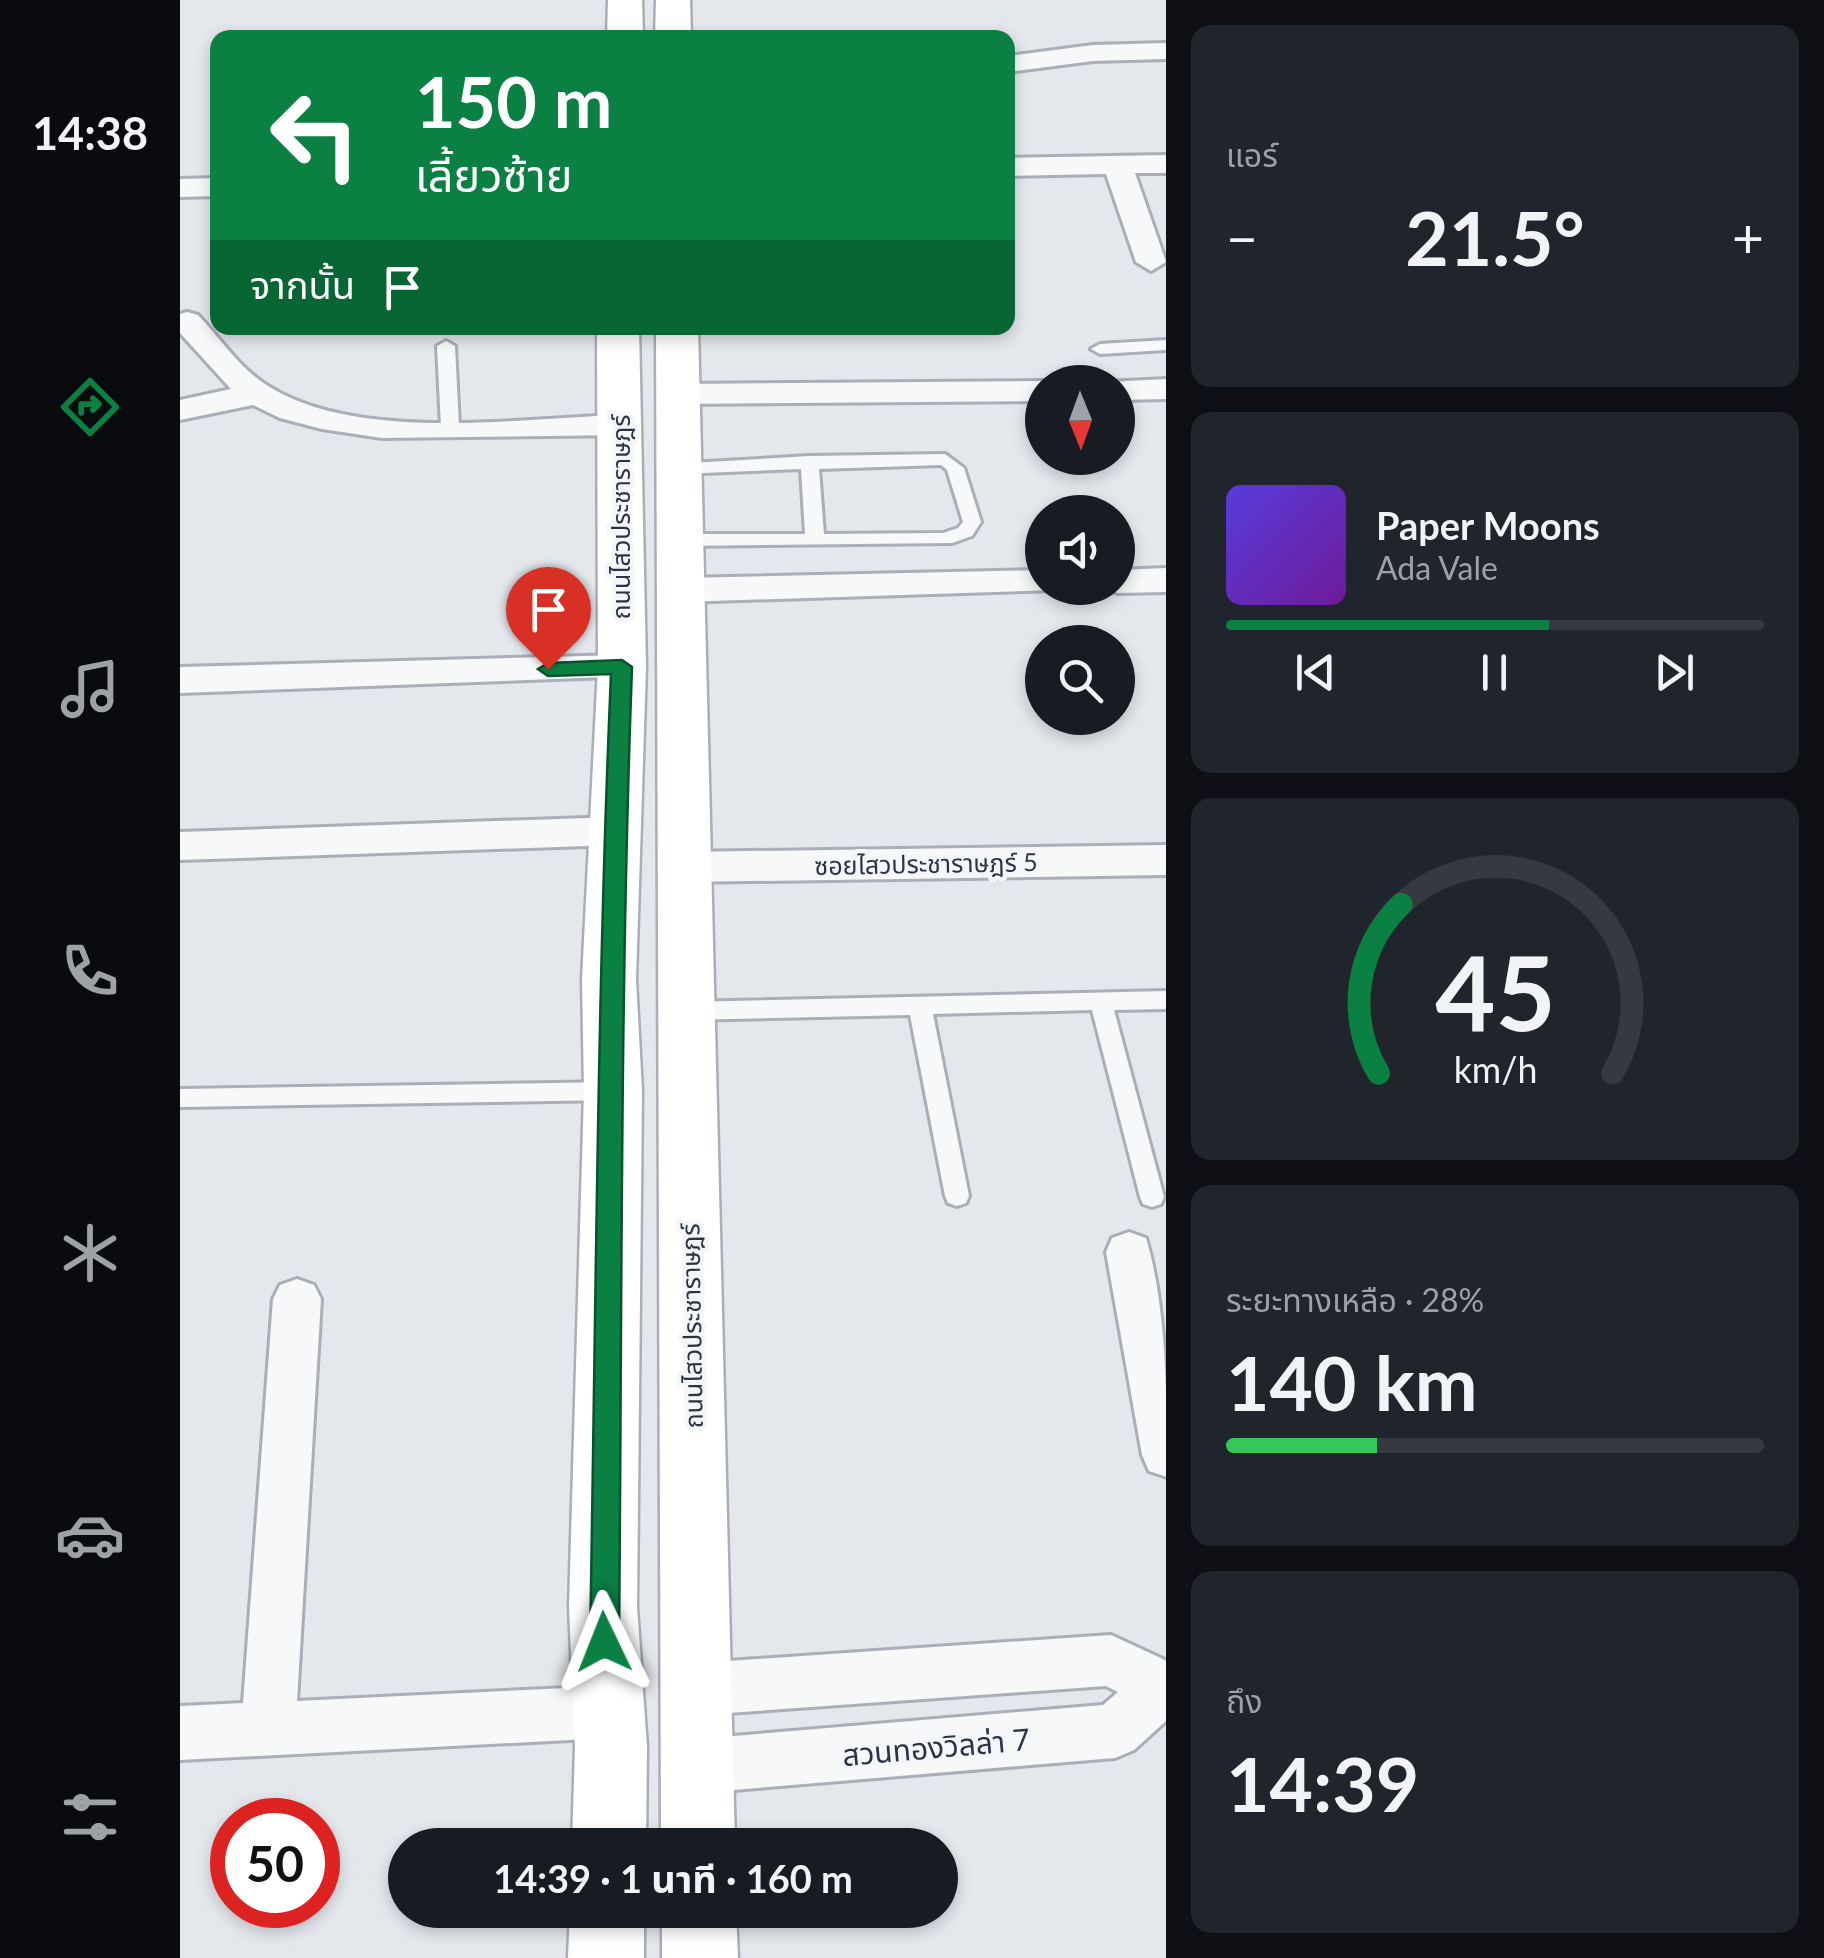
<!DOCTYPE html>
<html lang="th">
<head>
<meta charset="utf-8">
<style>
  body { margin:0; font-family:Lato,"Noto Sans Thai",sans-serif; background:#20242c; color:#f1f3f6; height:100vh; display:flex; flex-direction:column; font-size:38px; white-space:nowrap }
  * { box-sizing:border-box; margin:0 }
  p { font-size:32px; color:#9ea1a6 }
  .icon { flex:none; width:55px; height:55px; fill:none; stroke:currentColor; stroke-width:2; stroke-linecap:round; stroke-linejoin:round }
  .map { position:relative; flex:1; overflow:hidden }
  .side { display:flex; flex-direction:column; gap:25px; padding:25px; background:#0d0f14; width:658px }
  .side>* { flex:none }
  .guide { position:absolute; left:30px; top:30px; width:805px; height:305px; border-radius:20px; box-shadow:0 5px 15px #0003; background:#0b8043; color:#fff; overflow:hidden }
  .needle { width:65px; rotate:179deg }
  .tools { position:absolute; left:845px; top:365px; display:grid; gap:20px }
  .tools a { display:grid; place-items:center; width:110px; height:110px; border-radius:50%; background:#171b24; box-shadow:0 5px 15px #0003; font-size:50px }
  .speed { position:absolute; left:30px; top:1798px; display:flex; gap:20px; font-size:50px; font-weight:700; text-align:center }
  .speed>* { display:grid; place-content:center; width:130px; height:130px; border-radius:50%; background:#171b24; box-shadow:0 5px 15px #0003; line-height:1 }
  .speed .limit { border:15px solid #d22; background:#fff; color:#111 }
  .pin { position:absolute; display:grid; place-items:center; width:85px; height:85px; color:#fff; margin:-102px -42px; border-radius:50% 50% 50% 0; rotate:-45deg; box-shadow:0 0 10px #0007 }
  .pin .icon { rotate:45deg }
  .me { position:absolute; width:110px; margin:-55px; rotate:358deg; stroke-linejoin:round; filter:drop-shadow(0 0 8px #0008) }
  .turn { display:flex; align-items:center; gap:35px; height:210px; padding:0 40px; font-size:45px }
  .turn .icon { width:130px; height:130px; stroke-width:2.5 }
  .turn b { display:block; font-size:70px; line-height:85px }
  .then { display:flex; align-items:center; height:95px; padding:0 40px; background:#0003; gap:20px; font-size:38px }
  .big { font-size:75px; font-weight:700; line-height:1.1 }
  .side .card { flex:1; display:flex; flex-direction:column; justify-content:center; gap:15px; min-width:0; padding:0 35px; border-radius:20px; background:#20242c }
  .side .dial { align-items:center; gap:0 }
  .dial svg { height:260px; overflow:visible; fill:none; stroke:#363941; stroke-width:7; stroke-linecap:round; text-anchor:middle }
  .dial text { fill:#f1f3f6; stroke:none }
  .song { display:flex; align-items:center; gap:30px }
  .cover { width:120px; height:120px; border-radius:15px; background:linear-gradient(135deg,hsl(250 70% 55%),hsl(280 70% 35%)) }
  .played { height:10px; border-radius:5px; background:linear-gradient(90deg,#0b8043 60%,#363941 60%) }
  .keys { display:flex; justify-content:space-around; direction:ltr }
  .heat { display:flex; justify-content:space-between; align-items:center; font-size:55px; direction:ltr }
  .charge { height:15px; border-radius:8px; background:linear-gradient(90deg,#34c759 28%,#363941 0) }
  .trip { position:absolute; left:208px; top:1828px; width:570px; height:100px; border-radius:50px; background:#171b24; box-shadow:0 5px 15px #0003; font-weight:700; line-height:100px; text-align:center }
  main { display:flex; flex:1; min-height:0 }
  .menu { display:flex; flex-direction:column; width:180px; justify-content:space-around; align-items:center; background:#090b0e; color:#9ea1a6 }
  .menu .icon { width:70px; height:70px }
  .menu .selected { color:#0b8043 }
  .menu b { font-size:45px; color:#f1f3f6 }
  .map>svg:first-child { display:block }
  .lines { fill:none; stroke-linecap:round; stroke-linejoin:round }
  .service-casing { stroke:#a9aeb7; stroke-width:6 }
  .minor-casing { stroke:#a9aeb7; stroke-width:6 }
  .secondary-casing { stroke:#a9aeb7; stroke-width:5 }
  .service { fill:#f7f8fa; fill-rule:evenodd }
  .minor { fill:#f7f8fa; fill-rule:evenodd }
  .secondary { fill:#fff; fill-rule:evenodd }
  .route { fill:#0b8043; stroke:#07532c; stroke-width:2.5 }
  .labels { text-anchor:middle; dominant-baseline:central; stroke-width:9; stroke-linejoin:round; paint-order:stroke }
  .street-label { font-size:25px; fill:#2b3445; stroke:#f4f6f9 }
  .near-street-label { font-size:30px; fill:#2b3445; stroke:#f4f6f9 }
</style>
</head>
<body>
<main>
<nav class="menu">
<b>14:38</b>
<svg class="icon selected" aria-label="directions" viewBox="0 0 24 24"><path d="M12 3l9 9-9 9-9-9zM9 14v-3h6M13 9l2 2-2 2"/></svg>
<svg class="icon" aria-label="music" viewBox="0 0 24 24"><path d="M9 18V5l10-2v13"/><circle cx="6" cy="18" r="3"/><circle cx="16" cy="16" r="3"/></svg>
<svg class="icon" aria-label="phone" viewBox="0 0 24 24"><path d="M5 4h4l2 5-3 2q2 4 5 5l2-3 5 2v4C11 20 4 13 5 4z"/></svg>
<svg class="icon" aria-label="climate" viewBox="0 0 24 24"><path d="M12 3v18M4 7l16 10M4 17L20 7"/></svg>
<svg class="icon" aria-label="car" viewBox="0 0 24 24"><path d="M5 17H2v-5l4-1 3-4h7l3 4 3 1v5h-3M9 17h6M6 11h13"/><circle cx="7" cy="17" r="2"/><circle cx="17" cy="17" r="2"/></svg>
<svg class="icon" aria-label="filters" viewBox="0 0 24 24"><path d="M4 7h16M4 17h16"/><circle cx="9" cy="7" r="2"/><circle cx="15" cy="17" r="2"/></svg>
</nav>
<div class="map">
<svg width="987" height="1958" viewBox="0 0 987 1958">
  <rect width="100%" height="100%" fill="#e4e7ec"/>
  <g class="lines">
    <g class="service-casing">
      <g id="service">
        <polygon points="987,340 987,350 920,354 911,349 920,344"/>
        <polygon points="266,341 275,346 279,427 270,432 261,427 257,346"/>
        <path d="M765,454L784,468L801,522L792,536L772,543L501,546L492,540L501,534H625L621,469L499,474L490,468L493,464L629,456ZM761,465L767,470L783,522L778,528L763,533L644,534L639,469Z"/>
        <polygon points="987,991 987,1009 934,1010 984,1197 981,1204 972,1207 963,1204 960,1197 912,1010 753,1014 789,1196 786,1203 777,1206 768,1203 765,1196 730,1015 507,1020 499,1017 496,1011 499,1005 507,1002"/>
        <polygon points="433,1082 441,1084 445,1091 441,1098 433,1100 0,1107 0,1089"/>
      </g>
    </g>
    <g class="minor-casing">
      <g id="minor">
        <polygon points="987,43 987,59 913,61 828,72 828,56 913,45"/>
        <polygon points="987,155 987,173 955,173 986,262 971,271 956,262 926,174 828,176 828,158"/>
        <polygon points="38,178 38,196 0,197 0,179"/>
        <path d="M7,312L18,315C41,339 60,369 88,386C179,443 338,418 442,415L454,418L459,425L454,432L442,435L202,438L142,429L100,418L73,405L0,420V400L51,389L0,333V314Z"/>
        <polygon points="987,379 987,399 938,400 938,382 928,382"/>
        <polygon points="862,381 868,382 862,382 862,401 498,404 486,401 481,394 486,387 498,384"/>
        <polygon points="987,568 987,592 938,593 924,588 938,588 938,570"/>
        <polygon points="862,570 862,588 875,590 501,602 488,598 483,590 488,582 501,578"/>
        <polygon points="442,655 455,658 461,667 455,676 0,693 0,667"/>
        <polygon points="435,817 449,821 455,831 449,841 435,845 0,860 0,832"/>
        <polygon points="987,845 987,875 505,882 491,877 485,867 491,857 505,852"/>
        <path d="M949,1232L966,1238C987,1308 987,1402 987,1477L969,1471L962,1455L926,1252L932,1238Z"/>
        <polygon points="117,1279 134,1285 141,1299 117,1701 429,1686 448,1693 456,1712 448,1731 429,1738 0,1760 0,1706 63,1703 93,1299 100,1285"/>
        <polygon points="931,1635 987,1661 987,1720 954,1750 935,1758 517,1793 497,1785 489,1766 497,1747 517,1739 923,1705 938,1692 926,1686 548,1713 497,1695 489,1677 497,1659 516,1651 548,1661"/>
      </g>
    </g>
    <g class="secondary-casing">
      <g id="secondary">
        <polygon points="428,0 462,0 463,38 427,38"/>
        <polygon points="476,0 510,0 511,38 475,38"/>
        <polygon points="417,328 459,328 466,667 456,979 462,1091 457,1607 467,1747 466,1845 392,1845 395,1747 389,1607 404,1091 402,979 418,667"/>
        <polygon points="476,328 518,328 555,1845 481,1845"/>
        <polygon points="390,1910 464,1910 464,1958 388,1958"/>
        <polygon points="482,1910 556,1910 558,1958 482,1958"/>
      </g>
    </g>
    <use href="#service" class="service"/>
    <use href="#minor" class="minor"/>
    <use href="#secondary" class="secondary"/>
  </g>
  <path class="route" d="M442,660L452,667C440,992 442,1317 439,1642L435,1652L424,1655L414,1652L410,1642C416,1319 417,996 431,674L368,676L358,669L368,663Z"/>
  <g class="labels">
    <g class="street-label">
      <text transform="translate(440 517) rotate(-90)">ถนนไสวประชาราษฎร์</text>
      <text transform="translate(746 863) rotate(-1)">ซอยไสวประชาราษฎร์ 5</text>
      <text transform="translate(511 1326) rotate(-91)">ถนนไสวประชาราษฎร์</text>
    </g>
    <g class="near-street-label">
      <text transform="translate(756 1746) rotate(-5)">สวนทองวิลล่า 7</text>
    </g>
  </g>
</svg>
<div class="tools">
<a><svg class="needle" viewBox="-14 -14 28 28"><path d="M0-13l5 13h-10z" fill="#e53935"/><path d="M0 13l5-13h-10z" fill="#9ea1a6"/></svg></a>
<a><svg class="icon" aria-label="sound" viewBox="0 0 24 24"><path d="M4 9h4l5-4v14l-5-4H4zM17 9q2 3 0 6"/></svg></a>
<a><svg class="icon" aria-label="search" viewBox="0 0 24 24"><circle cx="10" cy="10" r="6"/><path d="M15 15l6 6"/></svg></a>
</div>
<div class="speed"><div class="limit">50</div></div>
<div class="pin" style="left:368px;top:669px;background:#d93025"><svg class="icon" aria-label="arrive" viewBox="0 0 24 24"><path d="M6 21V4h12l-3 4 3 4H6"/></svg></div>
<svg class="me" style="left:424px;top:1642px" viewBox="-20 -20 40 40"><path d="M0-17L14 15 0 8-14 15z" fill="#0b8043" stroke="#fff" stroke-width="4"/></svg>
<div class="trip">14:39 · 1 นาที · 160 m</div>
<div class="guide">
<div class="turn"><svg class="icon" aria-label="left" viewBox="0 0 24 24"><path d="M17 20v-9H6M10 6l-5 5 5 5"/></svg><div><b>150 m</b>เลี้ยวซ้าย</div></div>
<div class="then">จากนั้น<svg class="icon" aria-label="arrive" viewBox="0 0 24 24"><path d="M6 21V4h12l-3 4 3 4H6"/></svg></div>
</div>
</div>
<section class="side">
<div class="card"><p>แอร์</p>
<div class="heat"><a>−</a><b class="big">21.5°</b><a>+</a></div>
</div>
<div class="card">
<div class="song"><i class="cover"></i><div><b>Paper Moons</b><p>Ada Vale</p></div></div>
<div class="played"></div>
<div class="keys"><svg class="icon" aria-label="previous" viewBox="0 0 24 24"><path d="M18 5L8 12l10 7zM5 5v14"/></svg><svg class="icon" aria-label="pause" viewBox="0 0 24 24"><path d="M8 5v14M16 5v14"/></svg><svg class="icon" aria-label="next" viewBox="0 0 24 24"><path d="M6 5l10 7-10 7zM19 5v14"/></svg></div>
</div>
<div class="card dial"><svg viewBox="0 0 100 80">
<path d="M14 69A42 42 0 1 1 86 69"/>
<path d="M14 69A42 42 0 0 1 21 17" stroke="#0b8043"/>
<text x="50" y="56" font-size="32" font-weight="700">45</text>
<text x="50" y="72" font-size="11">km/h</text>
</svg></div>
<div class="card"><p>ระยะทางเหลือ · 28%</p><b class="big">140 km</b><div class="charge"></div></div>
<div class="card"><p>ถึง</p><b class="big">14:39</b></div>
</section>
</main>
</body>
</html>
